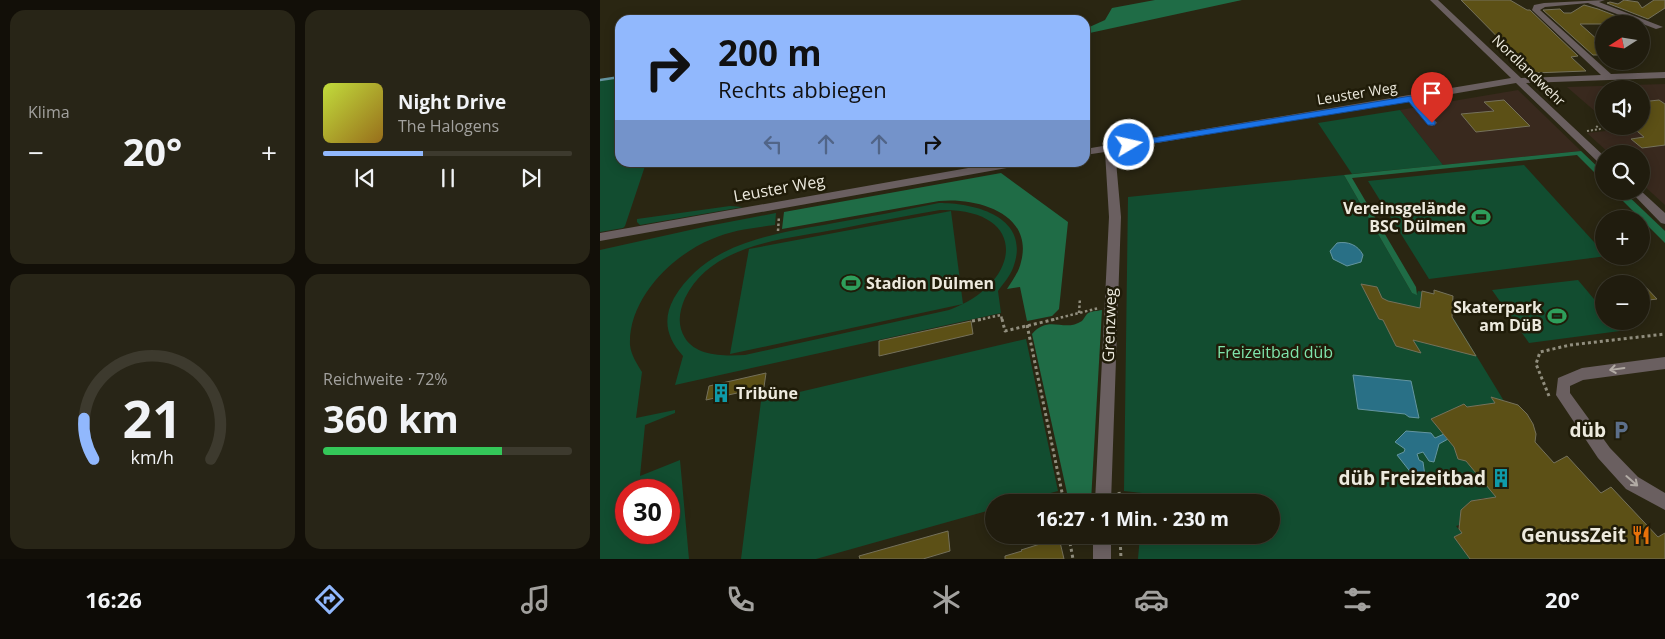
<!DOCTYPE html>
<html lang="de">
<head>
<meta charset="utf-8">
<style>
  body { margin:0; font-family:"Open Sans",sans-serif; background:#282517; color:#f1f3f6; height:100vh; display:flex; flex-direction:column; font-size:19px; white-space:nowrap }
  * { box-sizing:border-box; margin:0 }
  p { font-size:16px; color:#a2a19e }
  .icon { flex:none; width:28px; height:28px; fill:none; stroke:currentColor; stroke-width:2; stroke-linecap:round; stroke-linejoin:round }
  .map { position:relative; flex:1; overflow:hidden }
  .panel { display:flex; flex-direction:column; gap:10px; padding:10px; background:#120f08; width:600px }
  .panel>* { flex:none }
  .banner { position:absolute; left:15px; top:15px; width:475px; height:152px; border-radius:15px; box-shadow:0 2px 12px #0003,0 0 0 1px #3d3a2e; background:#91b8fd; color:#111; overflow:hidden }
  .needle { width:32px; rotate:258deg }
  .tools { position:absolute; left:995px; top:15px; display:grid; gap:10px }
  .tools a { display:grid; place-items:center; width:55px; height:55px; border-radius:50%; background:#201c0e; box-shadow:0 2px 12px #0003,0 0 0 1px #3d3a2e; font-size:25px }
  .speed { position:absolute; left:15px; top:479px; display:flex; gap:10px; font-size:25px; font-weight:700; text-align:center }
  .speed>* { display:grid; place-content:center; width:65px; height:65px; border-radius:50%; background:#201c0e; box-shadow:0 2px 12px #0003,0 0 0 1px #3d3a2e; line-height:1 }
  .speed .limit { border:8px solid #d22; background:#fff; color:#111 }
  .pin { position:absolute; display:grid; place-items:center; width:42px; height:42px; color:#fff; margin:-51px -21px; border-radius:50% 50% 50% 0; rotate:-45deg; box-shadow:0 0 5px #0007 }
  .pin .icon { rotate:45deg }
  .me { position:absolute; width:55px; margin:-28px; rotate:81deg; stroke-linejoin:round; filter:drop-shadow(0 0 4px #0008) }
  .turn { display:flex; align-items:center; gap:18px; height:105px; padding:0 20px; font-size:22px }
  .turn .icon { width:65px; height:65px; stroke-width:2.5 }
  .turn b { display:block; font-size:35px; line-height:42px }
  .lanes { display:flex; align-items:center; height:48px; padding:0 20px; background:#0003; justify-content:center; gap:25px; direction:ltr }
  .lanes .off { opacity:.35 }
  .big { font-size:38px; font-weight:700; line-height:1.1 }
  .panel .widget { flex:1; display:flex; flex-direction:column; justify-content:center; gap:8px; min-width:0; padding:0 18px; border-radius:15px; background:#282517 }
  .panel .dial { align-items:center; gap:0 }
  .dial svg { height:130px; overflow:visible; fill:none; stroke:#3d3a2e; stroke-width:7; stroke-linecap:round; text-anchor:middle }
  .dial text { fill:#f1f3f6; stroke:none }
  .song { display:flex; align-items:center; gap:15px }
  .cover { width:60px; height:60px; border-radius:8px; background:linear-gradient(135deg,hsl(70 70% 55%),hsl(40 70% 35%)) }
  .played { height:5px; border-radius:2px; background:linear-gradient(90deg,#91b8fd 40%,#3d3a2e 40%) }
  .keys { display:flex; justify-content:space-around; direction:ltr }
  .heat { display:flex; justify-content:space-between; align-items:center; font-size:28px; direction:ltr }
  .charge { height:8px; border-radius:4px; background:linear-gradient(90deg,#34c759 72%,#3d3a2e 0) }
  .panel .tiles { flex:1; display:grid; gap:10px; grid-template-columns:repeat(2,1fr) }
  .trip { position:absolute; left:385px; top:494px; width:295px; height:50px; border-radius:25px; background:#201c0e; box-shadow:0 2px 12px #0003,0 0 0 1px #3d3a2e; font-weight:700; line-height:50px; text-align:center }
  .tabs { display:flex; height:80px; justify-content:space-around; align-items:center; background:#0d0b06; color:#a2a19e }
  .tabs .icon { width:35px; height:35px }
  .tabs .selected { color:#91b8fd }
  .tabs b { font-size:22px; color:#f1f3f6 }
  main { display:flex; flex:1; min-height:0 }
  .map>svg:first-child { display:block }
  .education { fill:#39291e }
  .green { fill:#124d30; fill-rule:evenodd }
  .forest { fill:#1f6c46 }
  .water { fill:#297086; stroke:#6495a0 }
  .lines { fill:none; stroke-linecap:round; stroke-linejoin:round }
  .stream { stroke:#6495a0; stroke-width:2.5 }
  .building { fill:#5c5016; stroke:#75715b }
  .path-far2 { stroke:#918e7e; stroke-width:2; stroke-dasharray:2 2; stroke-linecap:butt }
  .path-far1 { stroke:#918e7e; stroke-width:2.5; stroke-dasharray:2.5 2.5; stroke-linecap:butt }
  .path { stroke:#918e7e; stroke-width:3; stroke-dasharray:3 3; stroke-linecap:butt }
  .minor { fill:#6a5f60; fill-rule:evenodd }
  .oneway { stroke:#b2aba5 }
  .route { fill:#1a73e8; stroke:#114b97 }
  .labels { text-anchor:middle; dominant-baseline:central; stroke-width:5; stroke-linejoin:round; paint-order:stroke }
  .far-street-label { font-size:14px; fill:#edeade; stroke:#201c09 }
  .street-label { font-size:16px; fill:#edeade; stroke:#201c09 }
  .poi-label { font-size:16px; font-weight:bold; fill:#edeade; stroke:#201c09; text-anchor:end }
  .park-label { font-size:16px; fill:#7fe5ab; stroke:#201c09 }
  .near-poi-label { font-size:19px; font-weight:bold; fill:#edeade; stroke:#201c09; text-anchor:end }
</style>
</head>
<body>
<main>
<section class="panel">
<div class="tiles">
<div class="widget"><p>Klima</p>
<div class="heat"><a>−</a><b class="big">20°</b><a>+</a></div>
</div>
<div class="widget">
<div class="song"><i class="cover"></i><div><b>Night Drive</b><p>The Halogens</p></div></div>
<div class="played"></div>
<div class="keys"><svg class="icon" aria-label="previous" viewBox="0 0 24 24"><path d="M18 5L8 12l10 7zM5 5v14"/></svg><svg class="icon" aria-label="pause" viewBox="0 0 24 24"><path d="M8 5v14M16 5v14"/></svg><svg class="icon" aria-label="next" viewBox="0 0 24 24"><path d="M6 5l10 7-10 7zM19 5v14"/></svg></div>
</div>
<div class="widget dial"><svg viewBox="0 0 100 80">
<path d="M14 69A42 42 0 1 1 86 69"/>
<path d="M14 69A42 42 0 0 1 8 44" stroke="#91b8fd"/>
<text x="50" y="56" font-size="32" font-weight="700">21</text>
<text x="50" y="72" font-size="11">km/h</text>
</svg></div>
<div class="widget"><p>Reichweite · 72%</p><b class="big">360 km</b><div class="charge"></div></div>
</div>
</section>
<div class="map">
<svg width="1065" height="559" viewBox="0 0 1065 559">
  <rect width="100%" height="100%" fill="#2a2612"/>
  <g class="education">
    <polygon points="1065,84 1065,205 1041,183 1041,154 1010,154 987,133 1006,131 1002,127 1041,126 1041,89 1004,89 1004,119 967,87"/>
    <polygon points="918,90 981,151 843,165 800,110"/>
  </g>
  <g class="green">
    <polygon points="20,78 20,162 46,163 25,226 23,228 0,232 0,81"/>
    <polygon points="800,110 843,165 752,174 718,123"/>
    <polygon points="924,165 1004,253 1004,256 1007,256 829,279 768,181"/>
    <polygon points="744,175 812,293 817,294 818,291 834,294 834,290 847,294 844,316 854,319 904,401 893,398 948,477 892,499 884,498 871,501 861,510 859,525 856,526 862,533 854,537 870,559 538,559 540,535 671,535 671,502 542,502 542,493 524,491 528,197"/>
    <path d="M339,203C377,203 432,218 413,268C410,276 403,284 398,291L401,313L75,385L83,356C67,338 62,320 74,298C108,241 175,234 234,223C269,217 304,210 339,203ZM340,210C430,208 423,283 349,310L145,355C125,356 97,357 85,338C77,325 79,312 85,298C112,243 186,239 239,229C272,222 306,216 340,210Z"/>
    <polygon points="130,206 143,207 40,225 37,222 37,219"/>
    <polygon points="351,211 363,304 130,354 149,249"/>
    <path d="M176,213L175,225C153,228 132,230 112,239C72,255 28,299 30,345C31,355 37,364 42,372L36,418L75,410V413L45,425L40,476L80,460L89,559H0V250L108,226ZM26,490H69V532H26Z"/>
    <polygon points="978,280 1004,311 1004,321 1012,321 1020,331 929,343 892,290"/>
    <polygon points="426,339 458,491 416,502 394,502 394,509 216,559 141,559 161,401"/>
  </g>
  <g class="forest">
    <polygon points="555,0 642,0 485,34 485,29 505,20 512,8"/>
    <polygon points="981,151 1004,173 1004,182 977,155 752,178 816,287 817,295 812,293 744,175"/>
    <path d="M401,173L468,222L459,309L452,316L427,321L420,287L407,289C412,281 419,272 421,262C434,213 376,197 339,201L182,229L184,212Z"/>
    <polygon points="1013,191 1023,191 1065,231 1065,243"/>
    <path d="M502,310L491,501L469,502L432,334C449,314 464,333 482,321C484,319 485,316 487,314C490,311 497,311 502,310Z"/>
  </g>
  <g class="water">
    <path d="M737,243C748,241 758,245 763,255L761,262L747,266L733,259L730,251Z"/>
    <polygon points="753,375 811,381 819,418 809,417 805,414 758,409"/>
    <polygon points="806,431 831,433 835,438 844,434 848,439 839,444 834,462 829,461 823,452 817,454 819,460 823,462 825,476 812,474 797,455 804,452 805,449 795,442"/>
  </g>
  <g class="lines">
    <polyline class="stream" points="0,80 20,77"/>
  </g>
  <g class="building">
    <polygon points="861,0 910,0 927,10 930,10 978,56 971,57 986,71 933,73"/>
    <polygon points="1024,0 1038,2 1042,8 1054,0 1065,0 1065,8 1048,19 1007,3 1010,2 1018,4"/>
    <polygon points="984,5 998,9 1037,24 980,24 999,41 994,41 1004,50 1004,55 993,55 943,10 960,9 964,13 971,13"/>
    <polygon points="904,100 930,126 876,132 861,114 894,111 884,102"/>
    <polygon points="1059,100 1065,104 1065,145 1042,148 1031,139 1044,137 1031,126 1041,126 1041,102"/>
    <polygon points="1041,282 1057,299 1041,301"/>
    <polygon points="761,284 777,287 782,298 788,301 820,308 822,291 834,294 834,290 853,296 852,317 876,356 813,340 821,353 796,346 783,320 779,319"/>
    <polygon points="371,321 373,334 279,356 279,341"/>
    <polygon points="166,373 164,387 106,400 109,386"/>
    <polygon points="891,397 918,405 927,414 933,424 936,434 935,442 954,463 967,456 1001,493 1011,487 1058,537 1065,533 1065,559 870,559 854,537 862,533 859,529 861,510 871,501 896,497 866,461 858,459 854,447 831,419 864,404 867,407 895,403"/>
    <polygon points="348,531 350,551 323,559 260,559 259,556"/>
    <polygon points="459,538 464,559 405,559 405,556 422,551 421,550"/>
  </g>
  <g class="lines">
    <polyline class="path-far2" points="987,131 1000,129 995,125"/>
    <g class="path-far1">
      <polyline points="178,231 179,216"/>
      <polyline points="479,313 480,298"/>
      <polyline points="378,320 401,315 402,320"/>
      <polyline points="451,320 499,308"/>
    </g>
    <g class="path">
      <polyline points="402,319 405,331 456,319"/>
      <polyline points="372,321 384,319"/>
      <polyline points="427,325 464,502"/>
      <polyline points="949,396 936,364 940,352 970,345 1065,334"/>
      <polyline points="519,492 520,502"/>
      <polyline points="520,535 521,559"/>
      <polyline points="470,543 473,559"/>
    </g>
    <g class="minor">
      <polygon points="830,0 838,0 921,78 1001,75 932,10 934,5 944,3 1005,0 999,2 1063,27 1056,29 988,3 945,7 940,10 1011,74 1065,72 1065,78 926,83 1004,156 1004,165 1000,164 916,83 817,100 837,123 832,126 829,125 808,101 515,150 521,217 511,502 495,502 509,217 505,152 485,155 485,149 911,78"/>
      <polygon points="402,162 429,162 424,165 0,241 0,233"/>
      <polygon points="1030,191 1041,191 1065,213 1065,224 1061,223"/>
      <polygon points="1065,357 1065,369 983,380 970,386 970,393 1010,448 1038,477 1065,493 1065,510 1026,489 998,458 956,395 958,378 982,368"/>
      <rect x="493" y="535" width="18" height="24"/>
    </g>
  </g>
  <defs><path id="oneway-shaft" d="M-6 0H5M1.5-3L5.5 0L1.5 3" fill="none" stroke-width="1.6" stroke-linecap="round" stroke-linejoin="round" transform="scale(1.25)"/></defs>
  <g class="oneway">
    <use href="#oneway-shaft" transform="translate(1017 369) rotate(172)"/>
    <use href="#oneway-shaft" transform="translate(1032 481) rotate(41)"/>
  </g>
  <polygon class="route" points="811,96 835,121 835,125 828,125 809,102 529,147 524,145 529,142"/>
  <defs>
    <g id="stadium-bare" transform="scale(1.5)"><path d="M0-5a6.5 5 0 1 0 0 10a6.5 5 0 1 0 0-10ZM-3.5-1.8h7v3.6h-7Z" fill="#2e9e5b" stroke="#201c09" stroke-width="2.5" paint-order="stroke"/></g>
    <g id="building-bare" transform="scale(1.5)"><path d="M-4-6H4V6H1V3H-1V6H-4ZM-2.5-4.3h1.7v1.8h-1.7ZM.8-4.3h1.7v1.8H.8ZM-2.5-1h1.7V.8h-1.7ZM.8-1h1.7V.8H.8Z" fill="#0f9aa8" stroke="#201c09" stroke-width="2.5" paint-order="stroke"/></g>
    <g id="parking-bare" transform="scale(1.5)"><path d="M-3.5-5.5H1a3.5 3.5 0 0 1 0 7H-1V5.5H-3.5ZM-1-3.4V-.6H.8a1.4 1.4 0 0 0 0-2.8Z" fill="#5c6f8a" stroke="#201c09" stroke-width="2.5" paint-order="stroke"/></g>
    <g id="restaurant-bare" transform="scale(1.5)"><path d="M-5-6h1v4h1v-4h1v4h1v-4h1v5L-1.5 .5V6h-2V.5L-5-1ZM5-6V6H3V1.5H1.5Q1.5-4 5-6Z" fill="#e8710a" stroke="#201c09" stroke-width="2.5" paint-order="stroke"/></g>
  </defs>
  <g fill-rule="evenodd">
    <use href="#stadium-bare" x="881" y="217"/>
    <use href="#stadium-bare" x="251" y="283"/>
    <use href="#stadium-bare" x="957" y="316"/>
    <use href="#building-bare" x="121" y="393"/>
    <use href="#parking-bare" x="1021" y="430"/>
    <use href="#building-bare" x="901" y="478"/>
    <use href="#restaurant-bare" x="1041" y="535"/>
  </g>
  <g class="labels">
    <g class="far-street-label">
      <text transform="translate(929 70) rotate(44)">Nordlandwehr</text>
      <text transform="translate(757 93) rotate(-9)">Leuster Weg</text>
    </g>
    <g class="street-label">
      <text transform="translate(179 188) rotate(-10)">Leuster Weg</text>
      <text transform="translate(509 325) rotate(-88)">Grenzweg</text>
    </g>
    <g class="poi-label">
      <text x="866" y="208">Vereinsgelände<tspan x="866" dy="18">BSC Dülmen</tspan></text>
      <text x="266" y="283" text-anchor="start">Stadion Dülmen</text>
      <text x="942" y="307">Skaterpark<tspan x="942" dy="18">am DüB</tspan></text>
      <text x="136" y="393" text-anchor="start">Tribüne</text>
    </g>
    <g class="park-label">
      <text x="675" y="352">Freizeitbad düb</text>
    </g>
    <g class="near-poi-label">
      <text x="1006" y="430">düb</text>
      <text x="886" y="478">düb Freizeitbad</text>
      <text x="1026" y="535">GenussZeit</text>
    </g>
  </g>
</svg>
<div class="tools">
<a><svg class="needle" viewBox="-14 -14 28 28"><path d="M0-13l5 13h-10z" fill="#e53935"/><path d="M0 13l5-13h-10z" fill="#a2a19e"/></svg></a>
<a><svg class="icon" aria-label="sound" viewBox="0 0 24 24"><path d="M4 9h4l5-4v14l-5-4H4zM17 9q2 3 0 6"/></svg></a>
<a><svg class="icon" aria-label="search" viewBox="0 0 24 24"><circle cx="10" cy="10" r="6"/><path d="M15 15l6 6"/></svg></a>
<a>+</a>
<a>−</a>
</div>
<div class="speed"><div class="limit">30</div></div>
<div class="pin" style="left:832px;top:123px;background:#d93025"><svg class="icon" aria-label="arrive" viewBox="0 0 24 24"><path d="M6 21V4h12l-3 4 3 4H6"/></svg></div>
<svg class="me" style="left:529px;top:145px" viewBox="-20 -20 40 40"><circle r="17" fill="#1a73e8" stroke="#fff" stroke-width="3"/><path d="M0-11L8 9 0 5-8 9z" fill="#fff"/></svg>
<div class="trip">16:27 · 1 Min. · 230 m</div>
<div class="banner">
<div class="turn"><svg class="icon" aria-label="right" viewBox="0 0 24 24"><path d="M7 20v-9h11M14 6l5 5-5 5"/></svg><div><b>200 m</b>Rechts abbiegen</div></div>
<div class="lanes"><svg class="icon off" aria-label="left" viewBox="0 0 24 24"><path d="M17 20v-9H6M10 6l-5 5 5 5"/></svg><svg class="icon off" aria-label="ahead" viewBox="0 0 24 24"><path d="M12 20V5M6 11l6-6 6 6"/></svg><svg class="icon off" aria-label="ahead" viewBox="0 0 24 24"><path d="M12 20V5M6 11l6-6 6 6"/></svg><svg class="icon" aria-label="right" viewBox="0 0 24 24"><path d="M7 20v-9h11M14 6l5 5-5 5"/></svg></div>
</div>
</div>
</main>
<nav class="tabs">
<b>16:26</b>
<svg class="icon selected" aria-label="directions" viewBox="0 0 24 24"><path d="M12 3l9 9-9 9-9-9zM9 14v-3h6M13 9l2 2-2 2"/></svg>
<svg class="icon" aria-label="music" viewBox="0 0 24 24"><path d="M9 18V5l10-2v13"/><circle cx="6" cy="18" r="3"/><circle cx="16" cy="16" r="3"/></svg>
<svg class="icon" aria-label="phone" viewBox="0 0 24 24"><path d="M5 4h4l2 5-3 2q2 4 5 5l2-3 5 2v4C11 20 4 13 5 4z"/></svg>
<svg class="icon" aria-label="climate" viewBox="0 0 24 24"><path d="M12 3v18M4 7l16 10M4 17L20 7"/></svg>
<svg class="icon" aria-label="car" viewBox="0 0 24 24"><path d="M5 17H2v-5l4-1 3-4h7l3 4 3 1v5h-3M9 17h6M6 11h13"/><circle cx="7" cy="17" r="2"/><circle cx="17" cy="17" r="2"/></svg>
<svg class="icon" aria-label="filters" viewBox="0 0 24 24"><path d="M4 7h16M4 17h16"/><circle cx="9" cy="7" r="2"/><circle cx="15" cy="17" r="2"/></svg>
<b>20°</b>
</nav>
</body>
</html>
